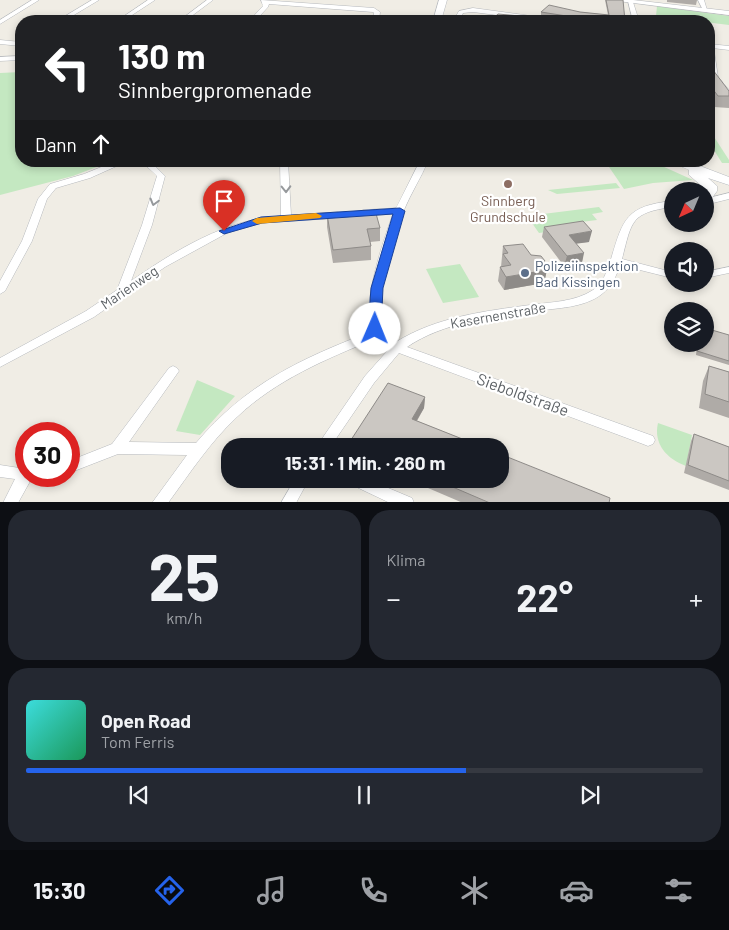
<!DOCTYPE html>
<html lang="de">
<head>
<meta charset="utf-8">
<style>
  body { margin:0; font-family:Barlow,sans-serif; background:#242831; color:#f1f3f6; height:100vh; display:flex; flex-direction:column; font-size:19px; white-space:nowrap }
  * { box-sizing:border-box; margin:0 }
  p { font-size:16px; color:#9ea1a6 }
  .icon { flex:none; width:28px; height:28px; fill:none; stroke:currentColor; stroke-width:2; stroke-linecap:round; stroke-linejoin:round }
  .map { position:relative; height:502px; overflow:hidden }
  .drawer { display:flex; flex-direction:column; gap:8px; padding:8px; background:#0d0f14; flex:1 }
  .drawer>* { flex:none }
  .top-card { position:absolute; left:15px; top:15px; width:700px; height:152px; border-radius:20px; box-shadow:0 2px 8px #0003; background:#202124; color:#fff; overflow:hidden }
  .needle { width:32px; rotate:224deg }
  .controls { position:absolute; left:664px; top:182px; display:grid; gap:10px }
  .controls a { display:grid; place-items:center; width:50px; height:50px; border-radius:50%; background:#171b24; box-shadow:0 2px 8px #0003; font-size:25px }
  .speed { position:absolute; left:15px; top:422px; display:flex; gap:10px; font-size:25px; font-weight:700; text-align:center }
  .speed>* { display:grid; place-content:center; width:65px; height:65px; border-radius:50%; background:#171b24; box-shadow:0 2px 8px #0003; line-height:1 }
  .speed .limit { border:8px solid #d22; background:#fff; color:#111 }
  .pin { position:absolute; display:grid; place-items:center; width:42px; height:42px; color:#fff; margin:-51px -21px; border-radius:50% 50% 50% 0; rotate:-45deg; box-shadow:0 0 5px #0007 }
  .pin .icon { rotate:45deg }
  .me { position:absolute; width:55px; margin:-28px; rotate:1deg; stroke-linejoin:round; filter:drop-shadow(0 0 4px #0008) }
  .turn { display:flex; align-items:center; gap:18px; height:105px; padding:0 20px; font-size:22px }
  .turn .icon { width:65px; height:65px; stroke-width:2.5 }
  .turn b { display:block; font-size:35px; line-height:42px }
  .then { display:flex; align-items:center; height:48px; padding:0 20px; background:#0003; gap:10px; font-size:19px }
  .big { font-size:38px; font-weight:700; line-height:1.1 }
  .drawer .widget { flex:1; display:flex; flex-direction:column; justify-content:center; gap:8px; min-width:0; padding:0 18px; border-radius:20px; background:#242831 }
  .drawer .dial { align-items:center; gap:0 }
  .dial b { font-size:65px; line-height:1 }
  .song { display:flex; align-items:center; gap:15px }
  .cover { width:60px; height:60px; border-radius:8px; background:linear-gradient(135deg,hsl(180 70% 55%),hsl(150 70% 35%)) }
  .played { height:5px; border-radius:2px; background:linear-gradient(90deg,#2563eb 65%,#363941 65%) }
  .keys { display:flex; justify-content:space-around; direction:ltr }
  .heat { display:flex; justify-content:space-between; align-items:center; font-size:28px; direction:ltr }
  .drawer .tiles { flex:1; display:grid; gap:8px; grid-template-columns:1fr 1fr }
  .widget:last-child { grid-column:span 2 }
  .trip { position:absolute; left:221px; top:438px; width:288px; height:50px; border-radius:20px; background:#171b24; box-shadow:0 2px 8px #0003; font-weight:700; line-height:50px; text-align:center }
  .tab-bar { display:flex; height:80px; justify-content:space-around; align-items:center; background:#090b0e; color:#9ea1a6 }
  .tab-bar .icon { width:35px; height:35px }
  .tab-bar .selected { color:#2563eb }
  .tab-bar b { font-size:22px; color:#f1f3f6 }
  .map>svg:first-child { display:block }
  .green { fill:#c4e8c1 }
  .lines { fill:none; stroke-linecap:round; stroke-linejoin:round }
  .minor-casing { stroke:#b6b9bd; stroke-width:1 }
  .tertiary-casing { stroke:#b6b9bd; stroke-width:1 }
  .secondary-casing { stroke:#b7bbc0; stroke-width:1 }
  .minor { fill:#fff; fill-rule:evenodd }
  .tertiary { fill:#fff; fill-rule:evenodd }
  .secondary { fill:#fff; fill-rule:evenodd }
  .wall { fill:#afaba7 }
  .shaded-wall { fill:#8e8b88 }
  .building { fill:#cbc7c2; stroke:#8e8b88 }
  .oneway { stroke:#96999c }
  .route { fill:#2563eb; stroke:#184099 }
  .slow { fill:#f59e0b }
  .education-dot { fill:#8d6e63; stroke:#fff; stroke-width:2 }
  .service-dot { fill:#5c6f8a; stroke:#fff; stroke-width:2 }
  .labels { text-anchor:middle; dominant-baseline:central; stroke-width:4.5; stroke-linejoin:round; paint-order:stroke }
  .education-label { font-size:14px; fill:#785e54; stroke:#fff }
  .service-label { font-size:14px; fill:#4e5e75; stroke:#fff; text-anchor:start }
  .street-label { font-size:14px; fill:#5d6266; stroke:#fff }
  .near-street-label { font-size:16px; fill:#5d6266; stroke:#fff }
</style>
</head>
<body>
<div class="map">
<svg width="729" height="503" viewBox="0 0 729 503">
  <rect width="100%" height="100%" fill="#f0ede5"/>
  <g class="green">
    <polygon points="657,6 729,16 729,25 656,16"/>
    <polygon points="21,72 21,161 112,161 73,176 0,195 0,73"/>
    <polygon points="709,129 729,160 729,163 722,163 709,142"/>
    <polygon points="605,161 651,161 693,180 653,183 624,189"/>
    <polygon points="616,183 620,188 557,194 548,190"/>
    <polygon points="599,207 603,212 592,214 597,220 573,223 577,228 539,233 527,216"/>
    <polygon points="460,264 479,297 443,303 426,269"/>
    <polygon points="197,380 235,396 200,435 176,431"/>
    <path d="M658,423L692,435L686,466C667,459 653,444 658,423Z"/>
  </g>
  <g class="lines">
    <g class="minor-casing">
      <g id="minor">
        <polygon points="32,0 39,0 0,24 0,20"/>
        <polygon points="92,0 99,0 64,21 57,21"/>
        <polygon points="148,0 155,0 123,21 117,21"/>
        <polygon points="207,0 213,0 185,21 179,21"/>
        <polygon points="261,0 374,8 380,12 379,21 373,21 374,13 373,12 269,4 268,7 255,21 249,21 263,6"/>
        <polygon points="698,0 704,0 707,10 703,10"/>
        <polygon points="628,1 633,2 639,21 633,21"/>
        <polygon points="473,8 553,19 556,21 543,21 473,12 463,13 459,21 453,21 459,11"/>
        <polygon points="0,40 21,42 21,46 0,44"/>
        <polygon points="709,44 729,46 729,50 712,48 714,51 718,77 729,90 729,97 727,96 712,77 709,57"/>
        <polygon points="21,56 21,60 0,61 0,57"/>
        <polygon points="116,161 128,161 90,178 56,188 47,199 32,241 5,291 0,294 0,281 22,241 38,199 50,184 84,174"/>
        <path d="M141,161H150L165,176L152,225L131,281C176,250 226,219 281,216L280,161H288L291,215L338,212L343,215L338,218L262,223L227,233L165,267L94,317L0,367V358L86,311L117,290L142,225L157,176Z"/>
        <path d="M420,161H428C421,178 411,193 404,210C395,232 372,309 381,330C384,336 391,339 396,342C436,317 485,311 530,305C551,302 575,302 593,290C604,283 607,270 611,259C623,219 626,206 672,201V207C631,213 632,220 622,259L672,272V278L620,265C617,275 611,287 602,294C584,308 557,308 536,311C492,317 444,322 407,347L653,436L655,440L653,444L648,446L643,444L399,353L374,383L331,446H317L365,376L389,349L375,339C326,359 276,380 237,417C210,442 190,473 168,503H152L187,455L118,454L69,473V461L112,444L169,368L173,366L177,368L179,371L129,442L196,443C246,384 300,359 370,332C363,301 382,244 393,214L363,216L358,213L363,210L396,208Z"/>
        <polygon points="729,193 729,199 705,205 705,199"/>
        <polygon points="729,267 729,273 705,278 705,272"/>
        <polygon points="0,465 26,469 26,476 33,476 18,503 3,503 15,479 0,477"/>
        <polygon points="295,479 309,479 296,503 281,503"/>
        <polygon points="346,479 367,479 412,498 414,503 390,503 348,483"/>
      </g>
    </g>
    <g class="tertiary-casing">
      <polygon id="tertiary" points="610,0 633,0 729,11 729,15"/>
    </g>
    <g class="secondary-casing">
      <g id="secondary">
        <polygon points="439,0 447,0 441,21 433,21"/>
        <polygon points="669,161 687,161 729,177 729,185 708,178 717,186 717,191 710,201 705,202 703,187 689,175 689,170"/>
      </g>
    </g>
    <use href="#minor" class="minor"/>
    <use href="#tertiary" class="tertiary"/>
    <use href="#secondary" class="secondary"/>
  </g>
  <g class="wall">
    <polygon points="605,0 623,0 625,21 576,21 541,15 541,12 580,12 608,15"/>
    <polygon points="667,0 697,0 696,5 667,2"/>
    <polygon points="709,70 729,91 729,108 714,107 709,99"/>
    <polygon points="327,214 380,228 380,241 370,242 371,246 371,260 333,263 327,227"/>
    <polygon points="544,227 589,242 576,243 582,263 564,266 542,237"/>
    <polygon points="503,246 531,255 544,266 547,270 544,283 504,290 498,281 500,267 501,267"/>
    <polygon points="729,335 729,365 696,355 697,346 688,344 705,344"/>
    <polygon points="709,366 729,372 729,418 699,408 703,381"/>
    <polygon points="425,397 424,408 417,421 480,446 349,446 349,443"/>
    <polygon points="694,434 729,447 729,490 684,473 691,441"/>
    <polygon points="407,479 500,479 609,503 463,503"/>
  </g>
  <g class="shaded-wall">
    <polygon points="592,231 589,242 567,245 569,235"/>
    <polygon points="584,253 582,263 564,266 567,256"/>
    <polygon points="545,261 544,270 547,270 544,283 504,290 506,277 541,262"/>
    <polygon points="425,397 424,408 411,430 412,419"/>
  </g>
  <g class="building">
    <polygon points="606,0 623,0 625,21 598,21 541,12 549,5 580,12 609,15"/>
    <polygon points="498,14 552,19 550,21 490,21"/>
    <polygon points="709,70 713,70 729,91 729,96 718,96 709,84"/>
    <polygon points="375,210 380,228 367,229 371,246 333,250 327,214"/>
    <polygon points="583,221 592,231 569,235 584,253 567,256 544,227"/>
    <polygon points="523,244 531,255 541,256 545,261 541,262 547,270 506,277 500,267 511,265 503,254 508,253 503,246"/>
    <polygon points="705,328 729,335 729,361 697,351 698,344 705,344"/>
    <polygon points="709,366 729,372 729,402 705,394"/>
    <polygon points="388,383 425,397 412,419 480,446 358,446 349,443"/>
    <polygon points="694,434 729,447 729,481 688,465"/>
    <polygon points="500,454 610,498 609,503 490,503 434,479 500,479"/>
  </g>
  <defs><path id="oneway-chevron" d="M-2-3.5L2.5 0L-2 3.5" fill="none" stroke-width="1.6" stroke-linecap="round" stroke-linejoin="round" transform="scale(1.25)"/></defs>
  <g class="oneway">
    <use href="#oneway-chevron" transform="translate(286 189) rotate(89)"/>
    <use href="#oneway-chevron" transform="translate(154 202) rotate(105)"/>
  </g>
  <polygon class="route" points="400,208 405,211 383,288 381,329 375,334 368,329 371,288 393,214 262,223 224,234 219,231 261,217"/>
  <polygon class="slow" points="316,213 322,216 320,218 257,224 252,221 257,218"/>
  <circle class="education-dot" cx="508" cy="184" r="5"/>
  <circle class="service-dot" cx="525" cy="273" r="5"/>
  <g class="labels">
    <g class="education-label">
      <text x="508" y="200">Sinnberg<tspan x="508" dy="16">Grundschule</tspan></text>
    </g>
    <g class="service-label">
      <text x="535" y="265">Polizeiinspektion<tspan x="535" dy="16">Bad Kissingen</tspan></text>
    </g>
    <g class="street-label">
      <text transform="translate(129 287) rotate(-34)">Marienweg</text>
      <text transform="translate(498 315) rotate(-10)">Kasernenstraße</text>
    </g>
    <g class="near-street-label">
      <text transform="translate(523 394) rotate(20)">Sieboldstraße</text>
    </g>
  </g>
</svg>
<div class="controls">
<a><svg class="needle" viewBox="-14 -14 28 28"><path d="M0-13l5 13h-10z" fill="#e53935"/><path d="M0 13l5-13h-10z" fill="#9ea1a6"/></svg></a>
<a><svg class="icon" aria-label="sound" viewBox="0 0 24 24"><path d="M4 9h4l5-4v14l-5-4H4zM17 9q2 3 0 6"/></svg></a>
<a><svg class="icon" aria-label="layers" viewBox="0 0 24 24"><path d="M12 4l9 5-9 5-9-5zM3 14l9 5 9-5"/></svg></a>
</div>
<div class="speed"><div class="limit">30</div></div>
<div class="pin" style="left:224px;top:231px;background:#d93025"><svg class="icon" aria-label="arrive" viewBox="0 0 24 24"><path d="M6 21V4h12l-3 4 3 4H6"/></svg></div>
<svg class="me" style="left:375px;top:329px" viewBox="-20 -20 40 40"><circle r="19" fill="#fff"/><path d="M0-13L10 11 0 6-10 11z" fill="#2563eb"/></svg>
<div class="trip">15:31 · 1 Min. · 260 m</div>
<div class="top-card">
<div class="turn"><svg class="icon" aria-label="left" viewBox="0 0 24 24"><path d="M17 20v-9H6M10 6l-5 5 5 5"/></svg><div><b>130 m</b>Sinnbergpromenade</div></div>
<div class="then">Dann<svg class="icon" aria-label="ahead" viewBox="0 0 24 24"><path d="M12 20V5M6 11l6-6 6 6"/></svg></div>
</div>
</div>
<section class="drawer">
<div class="tiles">
<div class="widget dial"><b>25</b><p>km/h</p></div>
<div class="widget"><p>Klima</p>
<div class="heat"><a>−</a><b class="big">22°</b><a>+</a></div>
</div>
<div class="widget">
<div class="song"><i class="cover"></i><div><b>Open Road</b><p>Tom Ferris</p></div></div>
<div class="played"></div>
<div class="keys"><svg class="icon" aria-label="previous" viewBox="0 0 24 24"><path d="M18 5L8 12l10 7zM5 5v14"/></svg><svg class="icon" aria-label="pause" viewBox="0 0 24 24"><path d="M8 5v14M16 5v14"/></svg><svg class="icon" aria-label="next" viewBox="0 0 24 24"><path d="M6 5l10 7-10 7zM19 5v14"/></svg></div>
</div>
</div>
</section>
<nav class="tab-bar">
<b>15:30</b>
<svg class="icon selected" aria-label="directions" viewBox="0 0 24 24"><path d="M12 3l9 9-9 9-9-9zM9 14v-3h6M13 9l2 2-2 2"/></svg>
<svg class="icon" aria-label="music" viewBox="0 0 24 24"><path d="M9 18V5l10-2v13"/><circle cx="6" cy="18" r="3"/><circle cx="16" cy="16" r="3"/></svg>
<svg class="icon" aria-label="phone" viewBox="0 0 24 24"><path d="M5 4h4l2 5-3 2q2 4 5 5l2-3 5 2v4C11 20 4 13 5 4z"/></svg>
<svg class="icon" aria-label="climate" viewBox="0 0 24 24"><path d="M12 3v18M4 7l16 10M4 17L20 7"/></svg>
<svg class="icon" aria-label="car" viewBox="0 0 24 24"><path d="M5 17H2v-5l4-1 3-4h7l3 4 3 1v5h-3M9 17h6M6 11h13"/><circle cx="7" cy="17" r="2"/><circle cx="17" cy="17" r="2"/></svg>
<svg class="icon" aria-label="filters" viewBox="0 0 24 24"><path d="M4 7h16M4 17h16"/><circle cx="9" cy="7" r="2"/><circle cx="15" cy="17" r="2"/></svg>
</nav>
</body>
</html>
